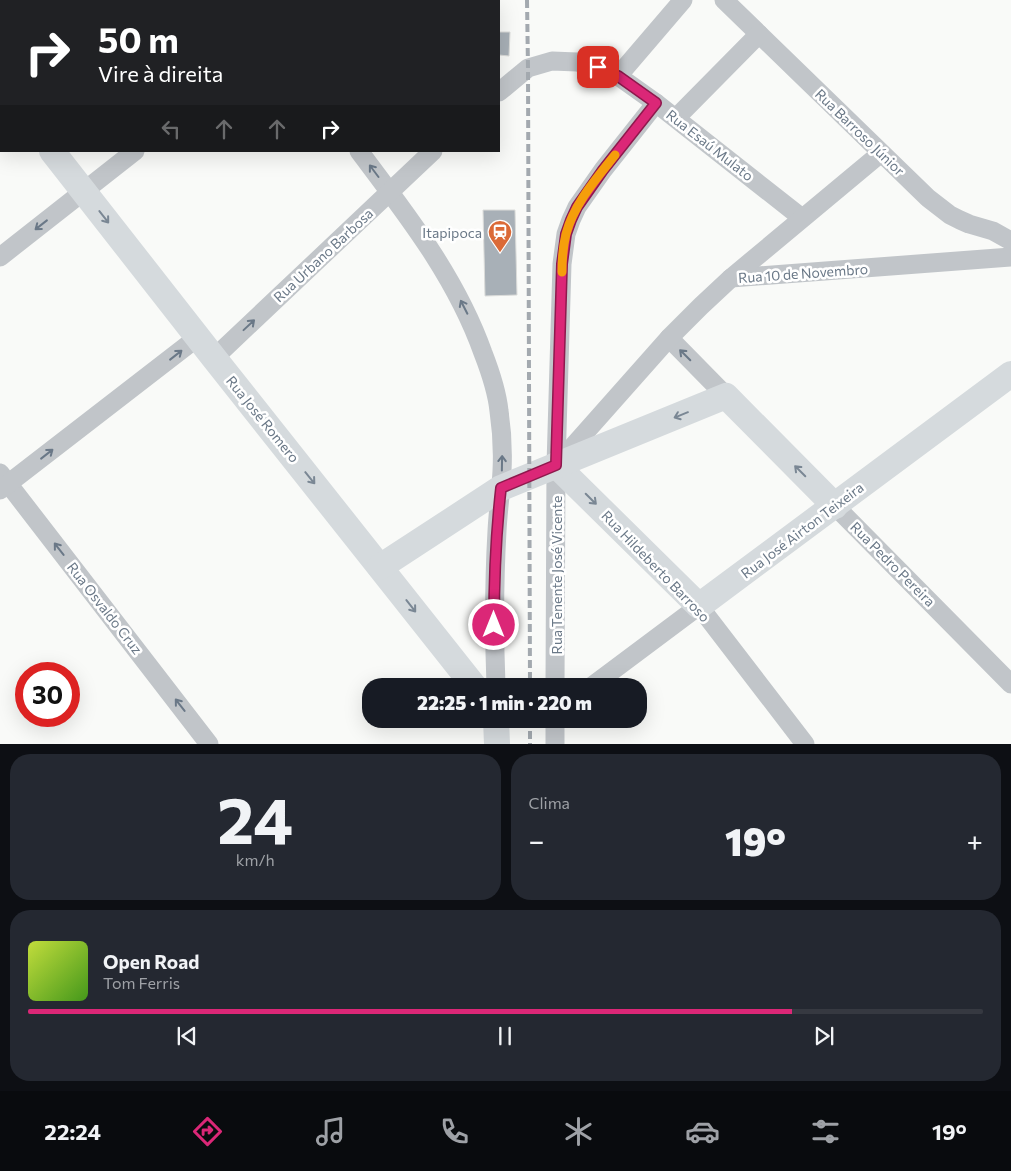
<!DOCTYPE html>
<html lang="pt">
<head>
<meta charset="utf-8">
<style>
  body { margin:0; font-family:Commissioner,sans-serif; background:#242831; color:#f1f3f6; height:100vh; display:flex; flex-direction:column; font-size:19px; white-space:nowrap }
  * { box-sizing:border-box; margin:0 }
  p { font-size:16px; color:#9ea1a6 }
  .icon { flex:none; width:28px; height:28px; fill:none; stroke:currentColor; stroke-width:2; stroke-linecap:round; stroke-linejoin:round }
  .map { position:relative; height:744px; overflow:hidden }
  .side { display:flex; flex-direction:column; gap:10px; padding:10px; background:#0d0f14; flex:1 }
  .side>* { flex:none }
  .hud { position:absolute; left:0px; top:0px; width:500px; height:152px; box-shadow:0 5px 20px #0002; background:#202124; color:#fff; overflow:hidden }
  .speed { position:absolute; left:15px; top:662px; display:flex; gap:10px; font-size:25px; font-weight:700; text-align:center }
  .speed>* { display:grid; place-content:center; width:65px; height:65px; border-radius:50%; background:#171b24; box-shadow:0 5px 20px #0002; line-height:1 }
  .speed .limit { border:8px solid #d22; background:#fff; color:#111 }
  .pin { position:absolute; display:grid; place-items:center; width:42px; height:42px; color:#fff; margin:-21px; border-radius:10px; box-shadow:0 2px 8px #0006 }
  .me { position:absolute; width:55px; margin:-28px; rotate:0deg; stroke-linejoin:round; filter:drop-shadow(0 0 4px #0008) }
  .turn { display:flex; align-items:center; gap:18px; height:105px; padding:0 15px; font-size:22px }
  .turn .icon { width:65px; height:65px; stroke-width:2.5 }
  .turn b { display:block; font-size:35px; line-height:42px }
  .lanes { display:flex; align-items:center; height:48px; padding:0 15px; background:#0003; justify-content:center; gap:25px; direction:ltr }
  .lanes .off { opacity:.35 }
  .big { font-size:38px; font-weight:800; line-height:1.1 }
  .side .tile { flex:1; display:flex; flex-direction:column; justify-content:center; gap:8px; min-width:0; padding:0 18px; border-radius:20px; background:#242831 }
  .side .dial { align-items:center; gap:0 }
  .dial b { font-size:65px; line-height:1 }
  .song { display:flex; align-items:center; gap:15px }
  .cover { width:60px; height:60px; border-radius:8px; background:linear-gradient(135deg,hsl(70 70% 55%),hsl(100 70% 35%)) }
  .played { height:5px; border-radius:2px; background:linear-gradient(90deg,#db2777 80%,#363941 80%) }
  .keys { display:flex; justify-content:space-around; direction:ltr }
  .heat { display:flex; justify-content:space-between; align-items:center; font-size:28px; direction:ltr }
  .side .tiles { flex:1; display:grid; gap:10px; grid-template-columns:1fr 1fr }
  .tile:last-child { grid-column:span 2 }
  .trip { position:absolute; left:362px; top:678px; width:285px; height:50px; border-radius:20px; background:#171b24; box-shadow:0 5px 20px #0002; font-weight:800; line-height:50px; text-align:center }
  .menu { display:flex; height:80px; justify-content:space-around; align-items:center; background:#090b0e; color:#9ea1a6 }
  .menu .icon { width:35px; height:35px }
  .menu .selected { color:#db2777 }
  .menu b { font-size:22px; color:#f1f3f6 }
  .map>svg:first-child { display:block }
  .building { fill:#a8b0b7; stroke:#dbdcda }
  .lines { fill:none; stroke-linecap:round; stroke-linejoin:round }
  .street { stroke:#c1c5c9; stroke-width:19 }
  .secondary { stroke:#d5dadd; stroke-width:26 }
  .rail { stroke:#a3a9af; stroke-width:4; stroke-dasharray:8 4; stroke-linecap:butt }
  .oneway { stroke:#6a7887 }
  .oneway2 { stroke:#7a8794 }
  .route-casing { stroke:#8e194d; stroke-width:12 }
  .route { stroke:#db2777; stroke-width:9 }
  .slow { stroke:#f59e0b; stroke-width:9 }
  .labels { text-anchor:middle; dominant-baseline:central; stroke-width:5; stroke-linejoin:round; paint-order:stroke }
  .street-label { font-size:14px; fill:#6a7887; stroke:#fff }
  .poi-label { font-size:14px; fill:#6a7887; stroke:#fff; text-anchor:end }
</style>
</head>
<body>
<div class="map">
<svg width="1011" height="744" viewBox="0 0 1011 744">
  <rect width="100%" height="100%" fill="#f9faf8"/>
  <g class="building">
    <polygon points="499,32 510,32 509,56 499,55"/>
    <polygon points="483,210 515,210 517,295 485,296"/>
  </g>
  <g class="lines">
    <g class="street">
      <polyline points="244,0 245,1"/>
      <polyline points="724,0 928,198 950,215 960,220 969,224 993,231 1011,241"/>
      <polyline points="618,76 683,0"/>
      <polyline points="499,92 528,68 552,61 577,62 598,67 618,76 656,103 802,218"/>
      <polyline points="676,118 759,34"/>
      <path d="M359,151C407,215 456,277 483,353C490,371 497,391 499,411C502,431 503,451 502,471C501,491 498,511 497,531C494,583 494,635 496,686"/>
      <polyline points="0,257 135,151"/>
      <polyline points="731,278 1011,257"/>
      <polyline points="669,338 726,396"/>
      <polyline points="214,358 433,151"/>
      <polyline points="559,462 669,338 701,306 731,278 881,153"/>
      <polyline points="0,473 209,744"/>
      <polyline points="0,490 198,337"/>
      <polyline points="835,506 1011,684"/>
      <polyline points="555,686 556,465 562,264 566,234 571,220 577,207 603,170 656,103"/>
      <polyline points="592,686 699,606 805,744"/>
      <polyline points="555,719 555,744"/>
    </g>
    <g class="secondary">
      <polyline points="0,84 1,86"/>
      <polyline points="52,151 214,358 474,686"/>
      <polyline points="556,465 699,606 1011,374"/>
      <polyline points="380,567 501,488 726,396 835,506"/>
      <polyline points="496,719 497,744"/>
    </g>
    <g class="rail">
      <polyline points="527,0 528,68 530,686"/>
      <polyline points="530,719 530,744"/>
    </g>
  </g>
  <defs><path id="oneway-shaft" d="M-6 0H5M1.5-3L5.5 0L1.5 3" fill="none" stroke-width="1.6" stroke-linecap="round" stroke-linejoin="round" transform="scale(1.25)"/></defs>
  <g class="oneway">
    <use href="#oneway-shaft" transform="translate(374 171) rotate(-127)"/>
    <use href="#oneway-shaft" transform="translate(41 225) rotate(142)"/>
    <use href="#oneway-shaft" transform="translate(464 307) rotate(-117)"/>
    <use href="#oneway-shaft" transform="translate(249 325) rotate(-43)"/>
    <use href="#oneway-shaft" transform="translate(176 355) rotate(-38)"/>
    <use href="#oneway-shaft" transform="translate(685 355) rotate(-135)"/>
    <use href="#oneway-shaft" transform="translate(47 454) rotate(-38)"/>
    <use href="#oneway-shaft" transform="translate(502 463) rotate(-89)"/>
    <use href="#oneway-shaft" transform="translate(59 549) rotate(-128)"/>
    <use href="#oneway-shaft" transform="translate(180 705) rotate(-128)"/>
  </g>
  <g class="oneway2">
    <use href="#oneway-shaft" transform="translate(104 217) rotate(52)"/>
    <use href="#oneway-shaft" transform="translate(681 415) rotate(158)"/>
    <use href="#oneway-shaft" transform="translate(800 471) rotate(-135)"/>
    <use href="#oneway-shaft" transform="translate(310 478) rotate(51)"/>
    <use href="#oneway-shaft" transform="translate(591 499) rotate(45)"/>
    <use href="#oneway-shaft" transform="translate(411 606) rotate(52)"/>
  </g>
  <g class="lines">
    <g class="route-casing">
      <path id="route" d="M494,625C494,579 496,533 501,488L556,465L562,264L566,234L571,220L577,207L603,170L656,103L618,76L598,67"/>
    </g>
    <use href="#route" class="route"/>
    <path class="slow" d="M562,272C562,259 563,246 566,234C574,204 596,179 615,155"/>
  </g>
  <defs>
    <g id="station-pin" transform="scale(1.25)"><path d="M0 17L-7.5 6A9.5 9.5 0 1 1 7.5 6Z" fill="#db6a37" stroke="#fff"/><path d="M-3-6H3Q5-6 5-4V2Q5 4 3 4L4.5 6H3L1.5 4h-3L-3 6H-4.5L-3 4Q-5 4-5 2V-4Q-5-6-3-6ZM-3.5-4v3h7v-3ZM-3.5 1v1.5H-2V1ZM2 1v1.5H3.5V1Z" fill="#fff"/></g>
  </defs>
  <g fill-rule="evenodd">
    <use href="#station-pin" x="500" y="232"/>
  </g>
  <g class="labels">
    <g class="street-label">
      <text transform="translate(860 132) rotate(44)">Rua Barroso Júnior</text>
      <text transform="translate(710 145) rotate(38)">Rua Esaú Mulato</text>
      <text transform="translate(323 255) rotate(-43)">Rua Urbano Barbosa</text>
      <text transform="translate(803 273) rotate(-4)">Rua 10 de Novembro</text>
      <text transform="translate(263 419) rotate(51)">Rua José Romero</text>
      <text transform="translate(802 530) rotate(-37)">Rua José Airton Teixeira</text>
      <text transform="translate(893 564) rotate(45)">Rua Pedro Pereira</text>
      <text transform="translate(656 566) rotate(46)">Rua Hildeberto Barroso</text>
      <text transform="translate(556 575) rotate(-90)">Rua Tenente José Vicente</text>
      <text transform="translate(105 608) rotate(52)">Rua Osvaldo Cruz</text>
    </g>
    <g class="poi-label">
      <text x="482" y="232">Itapipoca</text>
    </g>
  </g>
</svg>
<div class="speed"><div class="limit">30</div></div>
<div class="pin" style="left:598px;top:67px;background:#d93025"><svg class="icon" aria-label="arrive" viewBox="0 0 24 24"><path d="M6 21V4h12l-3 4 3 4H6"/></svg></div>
<svg class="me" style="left:494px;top:625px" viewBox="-20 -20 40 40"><circle r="17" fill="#db2777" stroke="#fff" stroke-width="3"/><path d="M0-11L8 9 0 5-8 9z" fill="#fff"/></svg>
<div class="trip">22:25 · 1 min · 220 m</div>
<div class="hud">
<div class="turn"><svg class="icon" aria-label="right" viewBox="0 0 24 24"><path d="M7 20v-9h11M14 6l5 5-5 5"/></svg><div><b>50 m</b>Vire à direita</div></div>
<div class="lanes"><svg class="icon off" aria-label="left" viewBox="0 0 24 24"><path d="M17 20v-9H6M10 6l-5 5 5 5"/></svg><svg class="icon off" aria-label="ahead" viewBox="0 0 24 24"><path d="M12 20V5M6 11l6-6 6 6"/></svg><svg class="icon off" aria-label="ahead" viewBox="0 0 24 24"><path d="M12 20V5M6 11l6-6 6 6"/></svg><svg class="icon" aria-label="right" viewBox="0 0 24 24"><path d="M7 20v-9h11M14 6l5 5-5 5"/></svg></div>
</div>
</div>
<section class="side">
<div class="tiles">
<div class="tile dial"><b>24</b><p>km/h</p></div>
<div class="tile"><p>Clima</p>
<div class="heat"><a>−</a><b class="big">19°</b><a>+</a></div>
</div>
<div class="tile">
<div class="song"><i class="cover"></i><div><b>Open Road</b><p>Tom Ferris</p></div></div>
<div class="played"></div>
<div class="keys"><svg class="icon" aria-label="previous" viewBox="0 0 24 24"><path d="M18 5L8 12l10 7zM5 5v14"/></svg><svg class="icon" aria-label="pause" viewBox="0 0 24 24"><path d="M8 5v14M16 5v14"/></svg><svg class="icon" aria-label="next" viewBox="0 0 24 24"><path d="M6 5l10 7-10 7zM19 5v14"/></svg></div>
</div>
</div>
</section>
<nav class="menu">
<b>22:24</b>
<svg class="icon selected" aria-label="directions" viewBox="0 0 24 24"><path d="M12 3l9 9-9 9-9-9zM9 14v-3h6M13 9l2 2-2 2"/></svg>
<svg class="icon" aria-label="music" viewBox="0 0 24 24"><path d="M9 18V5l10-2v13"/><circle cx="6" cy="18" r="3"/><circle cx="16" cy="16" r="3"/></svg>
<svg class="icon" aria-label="phone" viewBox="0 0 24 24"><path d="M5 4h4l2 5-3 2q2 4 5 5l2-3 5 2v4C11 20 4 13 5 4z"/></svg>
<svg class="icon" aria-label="climate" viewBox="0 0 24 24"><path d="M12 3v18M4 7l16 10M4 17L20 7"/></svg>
<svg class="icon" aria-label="car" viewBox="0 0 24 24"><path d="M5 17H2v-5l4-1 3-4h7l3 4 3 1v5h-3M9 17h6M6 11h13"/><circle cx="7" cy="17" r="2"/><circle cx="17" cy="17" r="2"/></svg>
<svg class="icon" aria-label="filters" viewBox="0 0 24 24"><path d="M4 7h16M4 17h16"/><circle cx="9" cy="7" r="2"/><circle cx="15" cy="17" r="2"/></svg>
<b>19°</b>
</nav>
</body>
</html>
